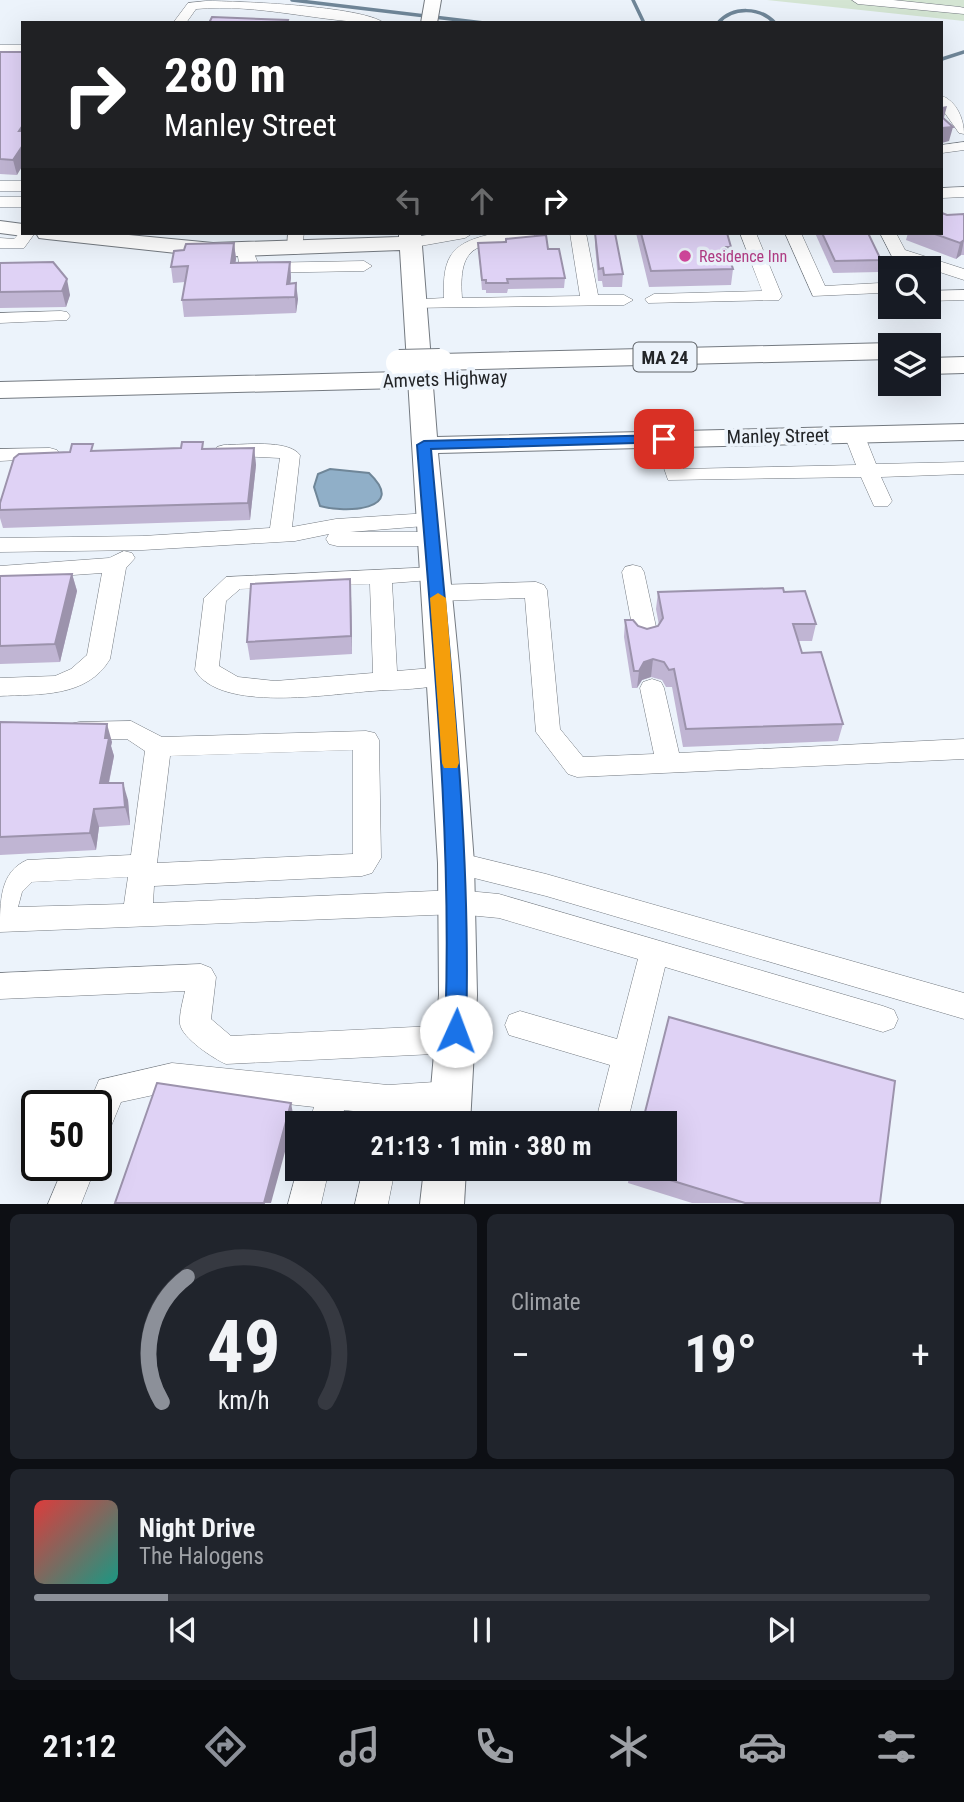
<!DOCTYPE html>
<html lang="en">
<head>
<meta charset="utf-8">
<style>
  body { margin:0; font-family:"Roboto Condensed",sans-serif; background:#20242c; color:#f1f3f6; height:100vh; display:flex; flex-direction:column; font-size:26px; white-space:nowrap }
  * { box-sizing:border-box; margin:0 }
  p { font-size:23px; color:#9ea1a6 }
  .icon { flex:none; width:38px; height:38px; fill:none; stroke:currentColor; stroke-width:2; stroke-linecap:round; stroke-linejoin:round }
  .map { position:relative; height:1204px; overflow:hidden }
  .panel { display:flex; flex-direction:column; gap:10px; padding:10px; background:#0d0f14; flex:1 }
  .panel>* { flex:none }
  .top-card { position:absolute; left:21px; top:21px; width:922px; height:214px; border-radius:0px; box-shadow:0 7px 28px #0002; background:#202124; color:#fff; overflow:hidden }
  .fabs { position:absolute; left:878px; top:256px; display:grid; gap:14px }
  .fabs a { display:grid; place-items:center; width:63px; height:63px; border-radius:0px; background:#171b24; box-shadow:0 7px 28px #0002; font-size:35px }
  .speed { position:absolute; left:21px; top:1090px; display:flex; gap:14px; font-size:35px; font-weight:700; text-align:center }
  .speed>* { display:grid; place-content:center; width:91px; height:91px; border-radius:50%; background:#171b24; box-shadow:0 7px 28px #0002; line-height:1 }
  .speed .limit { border:4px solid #111; border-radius:10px; background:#fff; color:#111 }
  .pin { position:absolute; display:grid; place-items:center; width:60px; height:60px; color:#fff; margin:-30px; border-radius:14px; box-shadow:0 4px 10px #0006 }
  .me { position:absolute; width:77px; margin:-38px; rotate:2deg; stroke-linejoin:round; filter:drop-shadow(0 0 5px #0008) }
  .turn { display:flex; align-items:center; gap:24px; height:147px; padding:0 28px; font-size:32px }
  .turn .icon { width:91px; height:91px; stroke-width:2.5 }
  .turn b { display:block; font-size:49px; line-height:60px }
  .lanes { display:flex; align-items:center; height:66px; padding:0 28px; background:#0003; justify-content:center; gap:35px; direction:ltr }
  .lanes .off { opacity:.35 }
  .big { font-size:52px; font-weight:700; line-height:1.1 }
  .panel .tile { flex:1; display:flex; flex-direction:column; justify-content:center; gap:10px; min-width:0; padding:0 24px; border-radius:10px; background:#20242c }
  .panel .dial { align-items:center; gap:0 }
  .dial svg { height:182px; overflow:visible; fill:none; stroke:#363941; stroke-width:7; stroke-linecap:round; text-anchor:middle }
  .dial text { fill:#f1f3f6; stroke:none }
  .song { display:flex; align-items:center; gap:21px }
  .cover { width:84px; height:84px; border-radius:10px; background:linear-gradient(135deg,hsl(0 70% 55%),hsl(170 70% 35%)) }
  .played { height:7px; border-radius:4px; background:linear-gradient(90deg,#8c9099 15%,#363941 15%) }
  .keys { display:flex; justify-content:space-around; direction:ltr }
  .heat { display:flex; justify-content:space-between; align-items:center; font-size:38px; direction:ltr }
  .panel .tiles { flex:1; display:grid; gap:10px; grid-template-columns:1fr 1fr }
  .tile:last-child { grid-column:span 2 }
  .trip { position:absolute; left:285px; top:1111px; width:392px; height:70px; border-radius:0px; background:#171b24; box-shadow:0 7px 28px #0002; font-weight:700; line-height:70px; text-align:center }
  .tabs { display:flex; height:112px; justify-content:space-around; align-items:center; background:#090b0e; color:#9ea1a6 }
  .tabs .icon { width:49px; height:49px }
  .tabs .active { color:#8c9099 }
  .tabs b { font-size:32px; color:#f1f3f6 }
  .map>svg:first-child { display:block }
  .green { fill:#d4e5d3 }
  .water { fill:#90afc8; stroke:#6f8698; stroke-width:2 }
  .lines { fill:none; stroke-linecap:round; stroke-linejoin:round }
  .stream { stroke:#6f8698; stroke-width:3.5 }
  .minor-casing { stroke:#747a81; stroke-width:1 }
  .major-casing { stroke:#747a81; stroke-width:2 }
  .highway-casing { stroke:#747a81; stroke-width:2 }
  .minor { fill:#fff; fill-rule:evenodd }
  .major { fill:#fff; fill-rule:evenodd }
  .highway { fill:#fff; fill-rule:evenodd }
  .highway-bridge-casing { stroke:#747a81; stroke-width:28; stroke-linecap:butt }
  .highway-bridge { stroke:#fff; stroke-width:26 }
  .wall { fill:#c0b5d3 }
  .shaded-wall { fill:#9c93ac }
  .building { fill:#dfd2f5; stroke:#9c93ac; stroke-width:2 }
  .route { fill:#1a73e8; stroke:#114b97; stroke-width:2 }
  .slow { fill:#f59e0b }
  .hotel-dot { fill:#d1479c; stroke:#ecf3fb; stroke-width:2.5 }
  .labels { text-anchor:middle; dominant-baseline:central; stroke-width:7; stroke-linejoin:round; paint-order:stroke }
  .far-hotel-label { font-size:16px; fill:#b23c85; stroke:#ecf3fb; text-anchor:start }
  .shield { fill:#ecf3fb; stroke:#5f6367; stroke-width:2 }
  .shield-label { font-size:18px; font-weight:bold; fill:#232528 }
  .street-label { font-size:19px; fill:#232528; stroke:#ecf3fb }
</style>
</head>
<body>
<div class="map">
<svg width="964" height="1204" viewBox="0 0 964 1204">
  <rect width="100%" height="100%" fill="#ecf3fb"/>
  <polygon class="green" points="767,0 964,0 964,21"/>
  <path class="water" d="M330,469L369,473C409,511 344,513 320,506L314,487L318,474Z"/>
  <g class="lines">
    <g class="stream">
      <polyline points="292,0 484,23"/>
      <polyline points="633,0 644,23"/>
      <polyline points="584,23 599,23"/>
      <polyline points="663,23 680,23"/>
      <path d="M718,23C733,6 760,7 775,23"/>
      <polyline points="942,59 964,52"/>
    </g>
    <g class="minor-casing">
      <g id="minor">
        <polygon points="852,0 893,0 960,7 964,8 964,14 858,4"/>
        <path d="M206,1C238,1 362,6 384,23C321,23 259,3 196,9L186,23H173L188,3Z"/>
        <rect x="0" y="45" width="23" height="8"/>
        <path d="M942,96C957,101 964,120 964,134L959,133L942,109Z"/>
        <polygon points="964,142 964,150 942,153 942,145"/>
        <rect x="0" y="181" width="23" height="10"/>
        <polygon points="964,187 964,197 942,198 942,188"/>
        <rect x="0" y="197" width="23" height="10"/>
        <polygon points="23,229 23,233 35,233 24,248 0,248 0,238 14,239"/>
        <polygon points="288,233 304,233 301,253 295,254 287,249"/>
        <polygon points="439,233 473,233 465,238 409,248 401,243 403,239"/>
        <path d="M496,233H536L534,236C487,248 457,234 462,298L580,296L570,233H586L598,295H624L633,300L624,305L407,308L404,304L407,300L444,298C442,254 453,242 496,233Z"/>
        <polygon points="740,233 756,233 782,296 779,300 648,303 645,299 654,294 762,291"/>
        <polygon points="785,233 801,233 825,286 880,283 889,288 880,293 813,296"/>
        <polygon points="880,233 896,233 905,250 964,269 964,280 912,263 912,268 898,268"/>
        <polygon points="245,245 251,246 258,263 364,261 372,266 364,271 254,273 239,263 237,250"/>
        <polygon points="964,290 964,300 929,301 929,291"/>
        <polygon points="61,311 67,312 70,316 67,320 0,323 0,313"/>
        <polygon points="854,428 861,430 864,434 876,464 964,462 964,474 881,477 892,501 888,506 874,506 861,477 668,480 654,439 657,435 671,435 683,469 856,465 844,434 847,430"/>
        <path d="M224,445C243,445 288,439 300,455L292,527L336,519L429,513L437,515L440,520L437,525L350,532H431L439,534L442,539L439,544L431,546H337L329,544L326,539L329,534L295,541L143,550L0,552V538L143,536L270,528L280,458L217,455L214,451L217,447Z"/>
        <polygon points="50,448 57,450 60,454 57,458 0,461 0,449"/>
        <path d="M124,551L132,553L135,558L126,568L110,659C87,698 39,694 0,696V678L55,676L71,669L87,655L102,573L0,580V566L109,558Z"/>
        <polygon points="633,565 641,567 644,572 658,636 654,642 646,644 638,642 634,636 622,572 625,567"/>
        <path d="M435,567L443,569L446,574L443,579L392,583L397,671L444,667L452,670L456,676L452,682C427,690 398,689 372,691C330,694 220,713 195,670L204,598L226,577ZM370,584L373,673L275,681L238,677L219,666L226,601L240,589Z"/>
        <polygon points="536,582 544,585 547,590 560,729 583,757 654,754 640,688 643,682 652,679 661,682 664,688 679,753 964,739 964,759 577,777 568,774 536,732 525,598 438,601 430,598 427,593 430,588 438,585"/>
        <path d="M131,721L162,737L366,731L375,733L379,740L381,858L372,873L362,876L154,886L153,903L457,890L499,894L883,1006L894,1010L898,1019L894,1028L883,1032L665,967L627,1124H595L610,1065L509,1035L505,1025L509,1015L520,1011L617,1039L638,959L499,918L457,914L0,932C0,900 0,872 27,860L131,855L145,751L127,739L79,740L70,738L67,731L70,724L79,722ZM353,750V854L157,863L170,756ZM128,877L124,904L18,907L22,892L32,882Z"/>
        <polygon points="456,852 546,874 964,993 964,1019 546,896 446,871 442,863 446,855"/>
        <path d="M201,964L211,968L216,977L211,1019L231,1036L455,1025L466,1029L470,1039L466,1049L455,1053L226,1064C214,1059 182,1038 180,1024C179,1014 183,1001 185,991L0,999V973Z"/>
        <polygon points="172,1063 388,1085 451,1081 462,1086 467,1096 462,1106 451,1111 403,1114 403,1124 371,1124 372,1113 344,1110 341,1124 309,1124 314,1107 172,1091 121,1102 107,1136 96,1140 96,1106 88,1106 99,1080"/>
        <polygon points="64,1166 96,1166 81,1204 48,1204"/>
        <polygon points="298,1167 329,1169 321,1204 288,1204"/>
        <polygon points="363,1169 395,1169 388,1204 355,1204"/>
      </g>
    </g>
    <g class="major-casing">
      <g id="major">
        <polygon points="425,0 441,0 437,23 421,23"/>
        <polygon points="0,221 23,224 23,233 32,233 23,236 0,233"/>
        <polygon points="36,233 108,233 213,243 399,237 399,233 421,233 437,437 964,424 964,440 438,453 460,676 474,863 477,995 470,1124 428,1124 439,995 438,863 400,250 213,257 47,239 39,238"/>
        <polygon points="424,1169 466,1169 464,1204 420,1204"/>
      </g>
    </g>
    <g class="highway-casing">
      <g id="highway">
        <polygon points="891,343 898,345 891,345 891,359 440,370 430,368 426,362 430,356 440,354"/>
        <polygon points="964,357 964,373 929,374 929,358"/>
        <polygon points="401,372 411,374 415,380 411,386 401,388 0,398 0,382"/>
      </g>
    </g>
    <use href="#minor" class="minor"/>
    <use href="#major" class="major"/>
    <use href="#highway" class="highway"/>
    <g class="highway-bridge-casing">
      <polyline id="highway-bridge" points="399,363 440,362"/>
    </g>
    <use href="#highway-bridge" class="highway-bridge"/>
  </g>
  <g class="wall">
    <polygon points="0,52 17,175 0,174"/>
    <polygon points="964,214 964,255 961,255 956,259 906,240 908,233 942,233 947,215"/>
    <polygon points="595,233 623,274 622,287 603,287 602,281 598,281 595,245"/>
    <polygon points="636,233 727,233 731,247 730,259 733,269 731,285 649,287"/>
    <polygon points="815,233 868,233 881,260 879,272 833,273"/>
    <polygon points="234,243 236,259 235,263 290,262 291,278 290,284 298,299 296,313 184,317 182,300 185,282 173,283 171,267 184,250"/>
    <polygon points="478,243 548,249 565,278 564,288 508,289 507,293 486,293 486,290 482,290"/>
    <polygon points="53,262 70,295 66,307 0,308 0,263"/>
    <polygon points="254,448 256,465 250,520 3,528 0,518 0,503 94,451"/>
    <polygon points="72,574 77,591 60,662 0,664 0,576"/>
    <polygon points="658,592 784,592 816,624 812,641 799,641 802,653 843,724 838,741 683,747 672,687 666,687 662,680 651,677 642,680 637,688 632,688 624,637 625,620 638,626 647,629 658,626 659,625 656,609"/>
    <polygon points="351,596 352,654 250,660 247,642"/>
    <polygon points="0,722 112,742 111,746 114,756 109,783 128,800 130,825 99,827 96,850 0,855"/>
    <polygon points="630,1169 665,1169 880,1203 692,1203 628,1183"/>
  </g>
  <g class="shaded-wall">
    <polygon points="947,106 943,121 942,121 942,107"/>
    <polygon points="23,125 23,165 17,175 13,160 19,131"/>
    <polygon points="953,127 949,141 942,143 942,128"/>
    <polygon points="964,240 961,255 956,259 960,243"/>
    <polygon points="234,243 236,259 233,279 231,263"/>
    <polygon points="290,262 291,278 288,300 287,284"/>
    <polygon points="67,279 70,295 66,307 62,291"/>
    <polygon points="296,283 298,299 296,313 295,297"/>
    <polygon points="254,448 256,465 250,520 248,503"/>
    <polygon points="72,574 77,591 60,662 55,644"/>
    <polygon points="350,579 351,596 352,654 351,636"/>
    <polygon points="653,659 651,677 642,680 637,688 639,671 644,662"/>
    <polygon points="107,724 112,742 111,746 114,756 105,801 100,783 105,738"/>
    <polygon points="123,783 128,800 130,825 125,807"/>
    <polygon points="94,809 99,827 96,850 90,833"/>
    <polygon points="291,1103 294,1119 271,1203 264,1203"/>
  </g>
  <g class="building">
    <polygon points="212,17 288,20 287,23 209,23"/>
    <polygon points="0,52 23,52 23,125 19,131 23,131 23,145 13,160 0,159"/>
    <polygon points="942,117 953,127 942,128"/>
    <polygon points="942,213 947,215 964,214 964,240 960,243 932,233 942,233"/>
    <polygon points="595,233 615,233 623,274 604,275 603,268 599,269"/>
    <polygon points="641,233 727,233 731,247 726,247 733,269 651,271"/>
    <polygon points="822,233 868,233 881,260 835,261"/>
    <polygon points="546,235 548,249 559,249 565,278 507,279 508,283 486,283 486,280 482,280 478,243 506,242 506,239"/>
    <polygon points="234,243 231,263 290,262 287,284 296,283 295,297 182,300 188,266 171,267 174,251 184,250 186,244"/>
    <polygon points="53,262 67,279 62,291 0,292 0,263"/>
    <polygon points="182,442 203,442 202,449 254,448 248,503 0,510 0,503 14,458 19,454 70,452 72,444 93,444 91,451 181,448"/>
    <polygon points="72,574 55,644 0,646 0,576"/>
    <polygon points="350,579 351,636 247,642 251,584"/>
    <polygon points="783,588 784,592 805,591 816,624 793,624 802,653 821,652 843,724 686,729 674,669 669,670 664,662 653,659 644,662 639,671 634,671 625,620 633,620 638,626 647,629 658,626 663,618 658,592"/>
    <polygon points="0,722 107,724 105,738 109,738 100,783 123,783 125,807 94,809 90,833 0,837"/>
    <polygon points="669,1017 895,1081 880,1203 745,1203 634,1169 665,1169 665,1124 642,1124"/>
    <polygon points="157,1083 291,1103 264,1203 115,1203"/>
  </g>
  <path class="route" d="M664,435L669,436V442L431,449C448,643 472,837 466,1031L463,1038L456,1041L448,1038L445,1031C453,836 432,640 417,445L424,441Z"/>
  <polygon class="slow" points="438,593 446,598 459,763 457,768 444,768 442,763 430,598"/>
  <circle class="hotel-dot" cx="685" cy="256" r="7"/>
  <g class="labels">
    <g class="far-hotel-label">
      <text x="699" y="256">Residence Inn</text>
    </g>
    <rect class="shield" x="633.5" y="342.5" width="63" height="29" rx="5"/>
    <g class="shield-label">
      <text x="665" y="357">MA 24</text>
    </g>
    <g class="street-label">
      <text transform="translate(445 379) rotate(-2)">Amvets Highway</text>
      <text transform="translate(778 436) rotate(-1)">Manley Street</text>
    </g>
  </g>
</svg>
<div class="fabs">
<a><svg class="icon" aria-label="search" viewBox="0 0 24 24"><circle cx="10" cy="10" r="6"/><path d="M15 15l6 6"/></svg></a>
<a><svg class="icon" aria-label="layers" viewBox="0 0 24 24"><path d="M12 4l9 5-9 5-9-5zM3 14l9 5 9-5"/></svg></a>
</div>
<div class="speed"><div class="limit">50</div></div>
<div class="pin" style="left:664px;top:439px;background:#d93025"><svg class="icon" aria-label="arrive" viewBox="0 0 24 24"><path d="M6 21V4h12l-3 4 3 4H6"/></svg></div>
<svg class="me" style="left:456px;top:1031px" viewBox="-20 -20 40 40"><circle r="19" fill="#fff"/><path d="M0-13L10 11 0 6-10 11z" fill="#1a73e8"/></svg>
<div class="trip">21:13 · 1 min · 380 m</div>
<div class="top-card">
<div class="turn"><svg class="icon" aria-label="right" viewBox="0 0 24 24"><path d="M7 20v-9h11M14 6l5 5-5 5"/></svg><div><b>280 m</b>Manley Street</div></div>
<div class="lanes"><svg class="icon off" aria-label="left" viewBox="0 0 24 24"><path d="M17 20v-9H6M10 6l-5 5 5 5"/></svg><svg class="icon off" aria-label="ahead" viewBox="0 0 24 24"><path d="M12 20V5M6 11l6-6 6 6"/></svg><svg class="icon" aria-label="right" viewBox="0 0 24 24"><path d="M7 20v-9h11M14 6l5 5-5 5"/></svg></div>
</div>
</div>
<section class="panel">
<div class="tiles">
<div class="tile dial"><svg viewBox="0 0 100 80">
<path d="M14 69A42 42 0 1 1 86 69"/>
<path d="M14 69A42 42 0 0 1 25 14" stroke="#8c9099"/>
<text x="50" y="56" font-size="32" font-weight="700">49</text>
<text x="50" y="72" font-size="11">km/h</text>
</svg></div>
<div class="tile"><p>Climate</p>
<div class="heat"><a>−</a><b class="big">19°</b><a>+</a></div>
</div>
<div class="tile">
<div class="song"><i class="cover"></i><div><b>Night Drive</b><p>The Halogens</p></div></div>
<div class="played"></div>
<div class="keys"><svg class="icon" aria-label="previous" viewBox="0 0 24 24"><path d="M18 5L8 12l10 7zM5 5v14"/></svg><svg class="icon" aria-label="pause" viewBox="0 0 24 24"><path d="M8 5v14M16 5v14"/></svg><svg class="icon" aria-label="next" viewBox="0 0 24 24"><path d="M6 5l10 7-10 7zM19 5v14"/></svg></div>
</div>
</div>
</section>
<nav class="tabs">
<b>21:12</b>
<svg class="icon active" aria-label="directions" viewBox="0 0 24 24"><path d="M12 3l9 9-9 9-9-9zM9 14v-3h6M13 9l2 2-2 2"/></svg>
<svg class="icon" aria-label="music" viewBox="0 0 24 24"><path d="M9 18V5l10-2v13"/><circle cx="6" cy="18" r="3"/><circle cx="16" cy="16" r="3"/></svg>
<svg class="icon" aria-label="phone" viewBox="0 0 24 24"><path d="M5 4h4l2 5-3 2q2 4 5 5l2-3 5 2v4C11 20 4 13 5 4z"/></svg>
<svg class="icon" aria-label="climate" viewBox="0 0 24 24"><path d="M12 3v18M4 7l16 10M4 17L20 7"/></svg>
<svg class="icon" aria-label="car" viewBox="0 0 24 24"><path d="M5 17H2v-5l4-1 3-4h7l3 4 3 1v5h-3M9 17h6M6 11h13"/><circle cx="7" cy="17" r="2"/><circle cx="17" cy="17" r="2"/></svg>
<svg class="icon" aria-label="filters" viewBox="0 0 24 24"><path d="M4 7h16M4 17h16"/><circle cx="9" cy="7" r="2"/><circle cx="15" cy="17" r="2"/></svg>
</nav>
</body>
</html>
